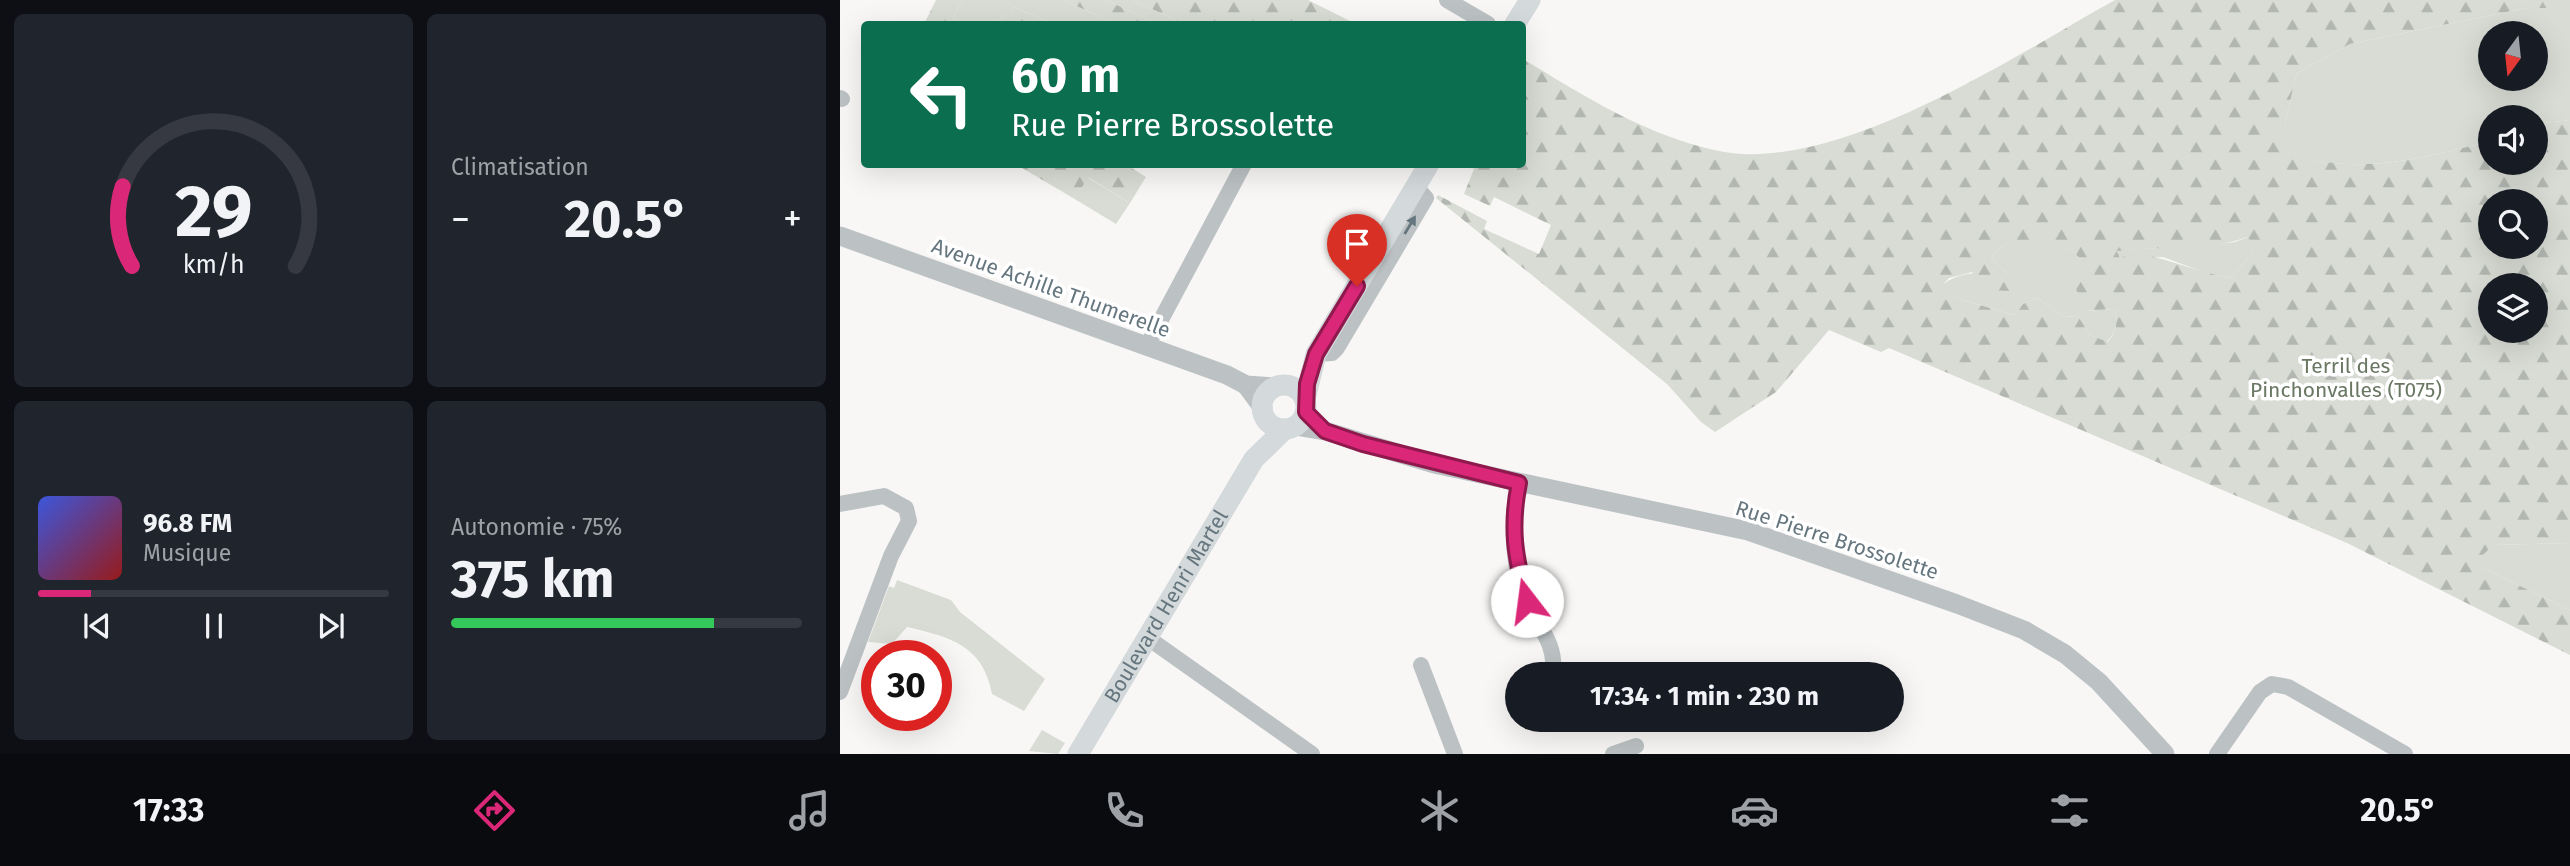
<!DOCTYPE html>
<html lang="fr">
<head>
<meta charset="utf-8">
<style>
  body { margin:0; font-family:"Fira Sans",sans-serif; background:#20242c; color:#f1f3f6; height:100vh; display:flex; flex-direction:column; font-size:26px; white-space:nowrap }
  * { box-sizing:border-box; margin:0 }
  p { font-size:23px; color:#9ea1a6 }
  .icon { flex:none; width:38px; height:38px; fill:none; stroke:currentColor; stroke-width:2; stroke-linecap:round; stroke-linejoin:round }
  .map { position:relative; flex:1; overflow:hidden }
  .side { display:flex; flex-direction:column; gap:14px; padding:14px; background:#0d0f14; width:840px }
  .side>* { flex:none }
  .banner { position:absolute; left:21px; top:21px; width:665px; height:147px; border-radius:7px; box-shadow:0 7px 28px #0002; background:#0b6e4f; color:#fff; overflow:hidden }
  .needle { width:46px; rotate:195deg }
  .buttons { position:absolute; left:1638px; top:21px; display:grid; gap:14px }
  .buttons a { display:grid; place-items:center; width:70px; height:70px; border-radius:50%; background:#171b24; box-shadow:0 7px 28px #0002; font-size:35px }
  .speed { position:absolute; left:21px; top:640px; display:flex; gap:14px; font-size:35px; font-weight:700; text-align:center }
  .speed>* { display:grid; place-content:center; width:91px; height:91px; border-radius:50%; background:#171b24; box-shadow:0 7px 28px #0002; line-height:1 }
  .speed .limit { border:10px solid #d22; background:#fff; color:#111 }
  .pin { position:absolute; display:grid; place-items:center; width:60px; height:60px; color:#fff; margin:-72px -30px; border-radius:50% 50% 50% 0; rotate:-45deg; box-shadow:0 0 7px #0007 }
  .pin .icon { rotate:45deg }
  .me { position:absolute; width:77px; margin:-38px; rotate:345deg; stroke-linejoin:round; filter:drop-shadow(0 0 5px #0008) }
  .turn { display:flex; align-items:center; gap:24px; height:147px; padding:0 35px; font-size:32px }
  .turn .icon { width:91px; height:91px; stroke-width:2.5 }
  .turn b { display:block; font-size:49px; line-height:60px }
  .big { font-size:52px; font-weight:700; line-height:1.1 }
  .side .tile { flex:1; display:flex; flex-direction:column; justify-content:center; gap:10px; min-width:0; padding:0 24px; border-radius:10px; background:#20242c }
  .side .dial { align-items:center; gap:0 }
  .dial svg { height:182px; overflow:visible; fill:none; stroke:#363941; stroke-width:7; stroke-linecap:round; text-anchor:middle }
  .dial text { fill:#f1f3f6; stroke:none }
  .song { display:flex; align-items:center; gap:21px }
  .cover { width:84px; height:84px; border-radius:10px; background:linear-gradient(135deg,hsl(230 70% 55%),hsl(0 70% 35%)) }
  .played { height:7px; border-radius:4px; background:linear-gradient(90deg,#db2777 15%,#363941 15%) }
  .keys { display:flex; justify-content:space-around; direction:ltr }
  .heat { display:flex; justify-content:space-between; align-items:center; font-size:38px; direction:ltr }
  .charge { height:10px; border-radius:5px; background:linear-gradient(90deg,#34c759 75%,#363941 0) }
  .side .tiles { flex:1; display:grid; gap:14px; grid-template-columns:repeat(2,1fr) }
  .trip { position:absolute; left:665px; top:662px; width:399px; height:70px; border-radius:35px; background:#171b24; box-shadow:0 7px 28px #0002; font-weight:700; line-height:70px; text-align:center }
  .dock { display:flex; height:112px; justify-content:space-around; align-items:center; background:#090b0e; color:#9ea1a6 }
  .dock .icon { width:49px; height:49px }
  .dock .on { color:#db2777 }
  .dock b { font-size:32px; color:#f1f3f6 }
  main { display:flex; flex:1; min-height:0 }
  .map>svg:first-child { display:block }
  .green { fill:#d8dcd4; fill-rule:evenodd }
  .forest { fill:url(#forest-firs); fill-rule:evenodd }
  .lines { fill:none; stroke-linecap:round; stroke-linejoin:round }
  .minor { stroke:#bcc2c4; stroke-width:16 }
  .tertiary { stroke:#bcc2c4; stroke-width:19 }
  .secondary { stroke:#d4d9db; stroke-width:21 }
  .oneway { fill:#65767e }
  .route-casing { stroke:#8e194d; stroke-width:18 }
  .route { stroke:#db2777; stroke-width:12 }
  .labels { text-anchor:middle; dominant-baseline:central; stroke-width:7; stroke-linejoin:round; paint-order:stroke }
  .street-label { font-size:21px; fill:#65767e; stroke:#fff }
  .park-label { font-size:21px; fill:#697763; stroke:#fff }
</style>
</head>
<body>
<main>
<section class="side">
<div class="tiles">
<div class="tile dial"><svg viewBox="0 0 100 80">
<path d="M14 69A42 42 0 1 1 86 69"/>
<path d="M14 69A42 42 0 0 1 10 34" stroke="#db2777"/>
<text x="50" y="56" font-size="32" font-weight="700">29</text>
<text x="50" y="72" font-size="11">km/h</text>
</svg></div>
<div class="tile"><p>Climatisation</p>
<div class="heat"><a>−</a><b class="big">20.5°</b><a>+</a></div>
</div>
<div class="tile">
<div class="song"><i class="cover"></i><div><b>96.8 FM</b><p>Musique</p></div></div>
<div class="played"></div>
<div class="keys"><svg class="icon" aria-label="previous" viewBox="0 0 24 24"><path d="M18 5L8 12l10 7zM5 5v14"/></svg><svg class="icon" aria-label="pause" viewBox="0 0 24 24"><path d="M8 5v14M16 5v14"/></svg><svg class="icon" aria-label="next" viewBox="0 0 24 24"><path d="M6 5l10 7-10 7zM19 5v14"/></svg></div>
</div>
<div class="tile"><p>Autonomie · 75%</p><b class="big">375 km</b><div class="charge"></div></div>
</div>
</section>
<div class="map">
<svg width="1730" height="754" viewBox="0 0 1730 754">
  <defs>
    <pattern id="forest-firs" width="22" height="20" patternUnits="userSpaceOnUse" patternTransform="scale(1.75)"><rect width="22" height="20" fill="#d8dcd4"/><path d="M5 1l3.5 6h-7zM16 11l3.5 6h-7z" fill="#b3b7b1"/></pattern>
  </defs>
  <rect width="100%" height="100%" fill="#f8f7f5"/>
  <g class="green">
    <polygon points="123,0 223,0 276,24 215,24 174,7 155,24 126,24 112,18"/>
    <polygon points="266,0 293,0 344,24 318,24"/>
    <path d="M1686,8H1730V120L1696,124V117H1650V141C1584,158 1512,178 1446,151L1445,122L1457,73L1510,44ZM1650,33H1696V79H1650Z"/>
    <polygon points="248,178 290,203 276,224 233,198"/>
    <polygon points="1408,237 1413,243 1413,252 1391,278 1366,273 1323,257 1279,259 1277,250 1357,246 1395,242"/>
    <path d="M1181,239L1232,250L1241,260L1240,298L1244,311L1274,309C1279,322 1276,331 1267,342L1250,335L1238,316L1224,317L1197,298L1183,304L1175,315L1122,300L1098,289C1118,269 1142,273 1168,274L1151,258L1162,246Z"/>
    <polygon points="1730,543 1730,610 1643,568 1643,555 1652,545"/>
    <path d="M57,580L111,600L120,612L205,679L184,711L152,694C143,645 110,637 67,627L52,644L28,642L49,586L54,588Z"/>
    <polygon points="202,730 225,743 218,754 189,751"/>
  </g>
  <g class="forest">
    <polygon points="96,0 123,0 112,18 126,24 84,24"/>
    <polygon points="223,0 266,0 318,24 276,24"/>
    <polygon points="293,0 468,0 516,24 344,24"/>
    <path d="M1275,0H1730V8H1686L1510,44L1457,73L1445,122L1447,151C1512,178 1584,158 1650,141V163H1696V124L1730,120V543L1653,545L1643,555V568L1730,610V655L1507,543L1049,348L1041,352L989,330L936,392L875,432L861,422L827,384L596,198L598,195L647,221L644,229L699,254L711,225L654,197L650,206L624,194L634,169L629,165L682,164L683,59C744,96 803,134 874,150C993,178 1172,57 1275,0ZM1696,201V247H1650V201ZM1407,237L1413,243V252L1391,278C1357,272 1326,258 1292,252L1280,259L1277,251C1317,246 1370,251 1407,237ZM1181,240L1232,250L1241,260L1230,272L1244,311L1274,309C1279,321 1276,331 1268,342L1250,335L1238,316L1224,317L1197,298L1183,304L1175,315L1122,300L1099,289L1109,278L1132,272L1147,290L1170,291L1168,274L1151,258L1162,246ZM1696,285V331H1650V285Z"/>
    <polygon points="174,7 215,24 155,24"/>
    <polygon points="177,165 287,165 306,177 290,203 249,178 233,198"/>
  </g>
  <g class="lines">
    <g class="minor">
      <polyline points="607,0 648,24"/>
      <polyline points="0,98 2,99"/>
      <polyline points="307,346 404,164"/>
      <polyline points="476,354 492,353 497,348 586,198 577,188"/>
      <path d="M679,483C671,523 671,563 687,602C698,627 716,643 713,671"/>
      <polyline points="0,504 44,496 66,508 69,521 51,556 0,692"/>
      <polyline points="308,638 472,754"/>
      <polyline points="581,665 615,754"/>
      <polyline points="773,754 796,746"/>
      <polyline points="1377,754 1420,692 1432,684 1448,687 1565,754"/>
    </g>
    <g class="tertiary">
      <polyline points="0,236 387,375 406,385 436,387"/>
      <polyline points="406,385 423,408"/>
      <polyline points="455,426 485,431 594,464 908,531 1117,604 1184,630 1225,654 1259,682 1325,754"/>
    </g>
    <g class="secondary">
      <polyline points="675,24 690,0"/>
      <circle cx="444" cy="407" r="22"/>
      <polyline points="465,399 476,354 589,164"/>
      <path id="s1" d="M238,754L414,459L445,429"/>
    </g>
  </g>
  <defs><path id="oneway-solid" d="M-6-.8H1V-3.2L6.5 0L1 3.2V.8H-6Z" transform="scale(1.75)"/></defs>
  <use class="oneway" href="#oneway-solid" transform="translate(570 225) rotate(-59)"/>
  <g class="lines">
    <g class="route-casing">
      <path id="route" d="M517,286L476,354L467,384L466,412L485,431L523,444L679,483C670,528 675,557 687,601"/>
    </g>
    <use href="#route" class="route"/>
  </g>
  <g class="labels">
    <g class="street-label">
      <text transform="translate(211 288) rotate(20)">Avenue Achille Thumerelle</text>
      <text transform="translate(997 540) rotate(18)">Rue Pierre Brossolette</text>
      <text stroke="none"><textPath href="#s1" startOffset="172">Boulevard Henri Martel</textPath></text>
    </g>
    <g class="park-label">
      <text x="1506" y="366">Terril des<tspan x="1506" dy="24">Pinchonvalles (T075)</tspan></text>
    </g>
  </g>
</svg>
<div class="buttons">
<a><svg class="needle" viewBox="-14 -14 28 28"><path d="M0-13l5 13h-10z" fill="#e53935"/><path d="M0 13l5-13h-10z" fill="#9ea1a6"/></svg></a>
<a><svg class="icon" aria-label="sound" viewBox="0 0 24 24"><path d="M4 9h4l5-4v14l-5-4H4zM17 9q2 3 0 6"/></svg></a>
<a><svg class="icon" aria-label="search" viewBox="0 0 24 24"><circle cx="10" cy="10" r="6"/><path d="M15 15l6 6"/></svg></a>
<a><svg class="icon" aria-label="layers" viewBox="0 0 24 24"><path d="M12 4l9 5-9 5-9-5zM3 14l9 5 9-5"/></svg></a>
</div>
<div class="speed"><div class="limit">30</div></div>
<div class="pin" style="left:517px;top:286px;background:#d93025"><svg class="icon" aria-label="arrive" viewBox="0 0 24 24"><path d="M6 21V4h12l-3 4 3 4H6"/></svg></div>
<svg class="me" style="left:687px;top:601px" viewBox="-20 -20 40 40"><circle r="19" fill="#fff"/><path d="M0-13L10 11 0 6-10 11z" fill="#db2777"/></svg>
<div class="trip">17:34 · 1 min · 230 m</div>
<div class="banner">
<div class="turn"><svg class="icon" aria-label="left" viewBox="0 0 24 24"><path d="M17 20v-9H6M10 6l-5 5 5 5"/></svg><div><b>60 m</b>Rue Pierre Brossolette</div></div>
</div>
</div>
</main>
<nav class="dock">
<b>17:33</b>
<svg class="icon on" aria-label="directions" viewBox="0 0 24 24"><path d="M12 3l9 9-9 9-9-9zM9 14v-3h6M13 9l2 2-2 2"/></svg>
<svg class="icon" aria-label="music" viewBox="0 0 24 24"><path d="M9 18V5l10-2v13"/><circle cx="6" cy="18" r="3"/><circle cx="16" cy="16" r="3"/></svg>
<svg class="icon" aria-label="phone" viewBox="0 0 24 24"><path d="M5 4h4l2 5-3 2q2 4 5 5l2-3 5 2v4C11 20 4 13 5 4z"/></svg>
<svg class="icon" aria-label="climate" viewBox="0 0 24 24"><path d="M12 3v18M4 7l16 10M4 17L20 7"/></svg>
<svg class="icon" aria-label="car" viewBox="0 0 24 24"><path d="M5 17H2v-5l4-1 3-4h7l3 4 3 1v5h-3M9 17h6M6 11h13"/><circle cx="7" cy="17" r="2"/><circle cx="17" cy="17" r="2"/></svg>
<svg class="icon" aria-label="filters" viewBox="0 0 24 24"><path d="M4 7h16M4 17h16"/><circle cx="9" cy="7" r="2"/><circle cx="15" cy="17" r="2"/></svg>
<b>20.5°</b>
</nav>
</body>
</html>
